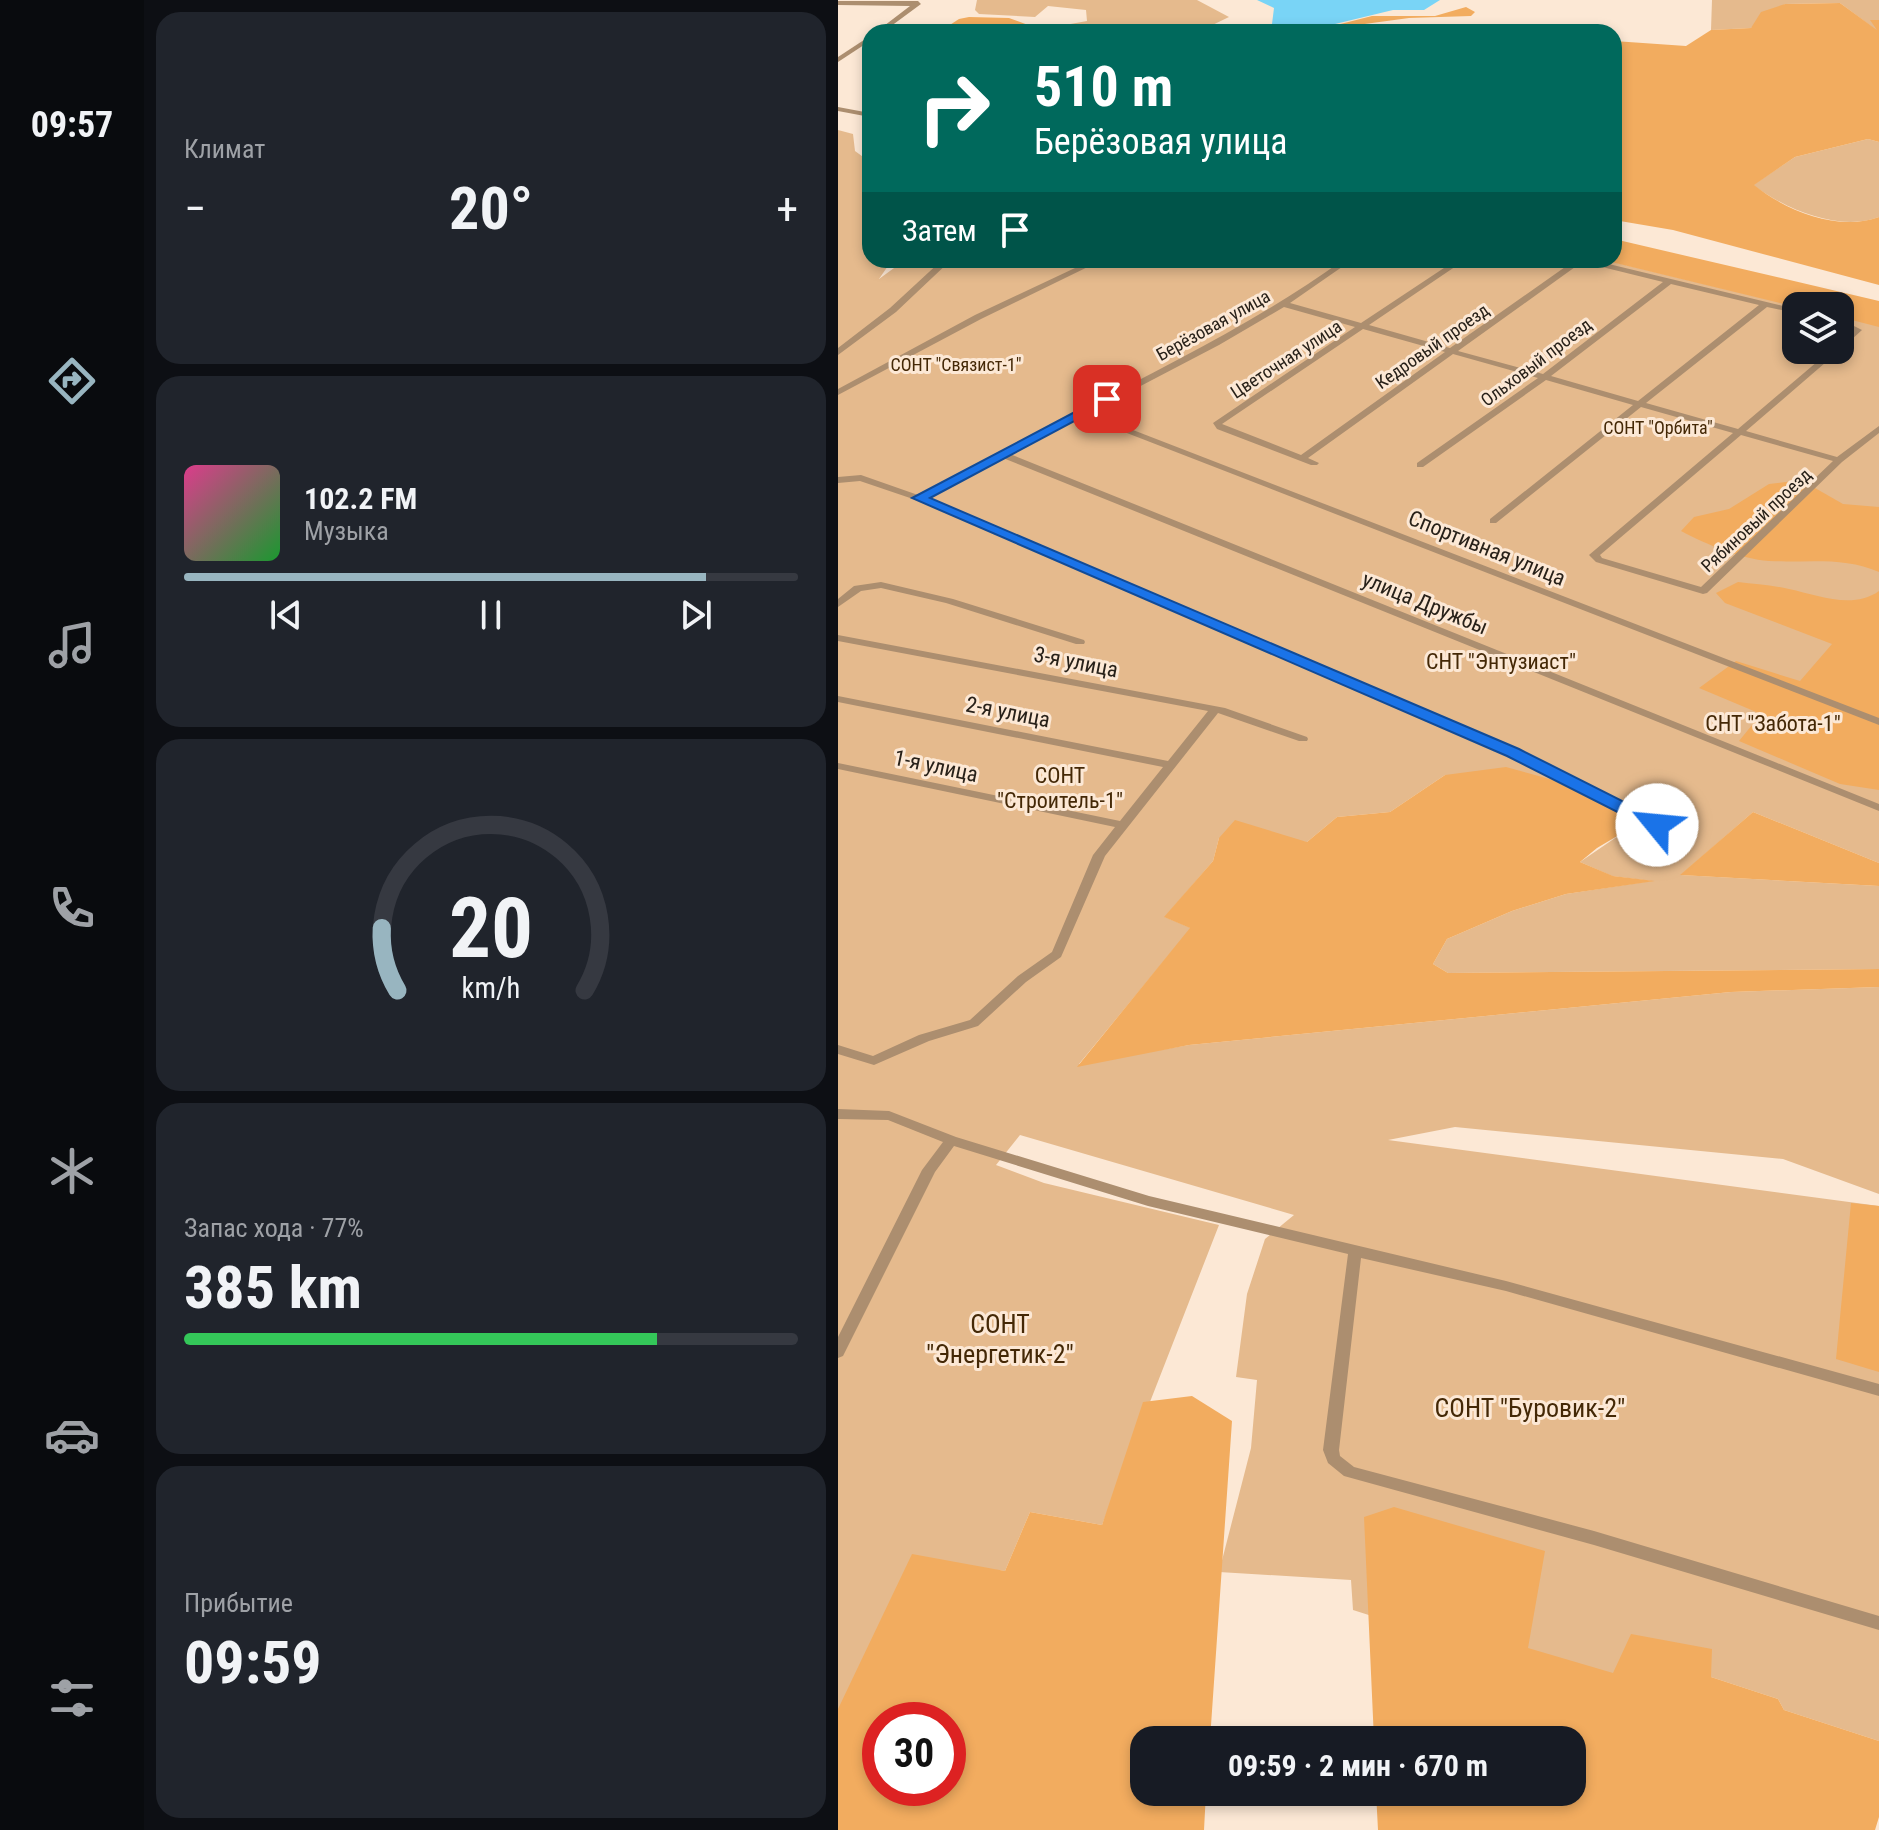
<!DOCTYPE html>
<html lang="ru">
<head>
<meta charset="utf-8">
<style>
  body { margin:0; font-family:"Roboto Condensed",sans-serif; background:#20242c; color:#f1f3f6; height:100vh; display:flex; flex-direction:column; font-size:30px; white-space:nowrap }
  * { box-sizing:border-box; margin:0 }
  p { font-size:26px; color:#9ea1a6 }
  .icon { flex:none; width:44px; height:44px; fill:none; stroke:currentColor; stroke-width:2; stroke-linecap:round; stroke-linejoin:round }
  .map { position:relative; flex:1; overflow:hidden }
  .side { display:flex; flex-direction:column; gap:12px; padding:12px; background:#0d0f14; width:694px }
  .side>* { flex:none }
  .top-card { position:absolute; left:24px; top:24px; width:760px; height:244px; border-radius:24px; box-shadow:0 4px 12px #0003; background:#00695c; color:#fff; overflow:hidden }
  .controls { position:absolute; left:944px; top:292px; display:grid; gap:16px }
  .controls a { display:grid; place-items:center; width:72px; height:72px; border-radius:16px; background:#171b24; box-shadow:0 4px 12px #0003; font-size:40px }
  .speed { position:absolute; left:24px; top:1702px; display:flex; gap:16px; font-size:40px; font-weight:700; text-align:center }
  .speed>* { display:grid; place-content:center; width:104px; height:104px; border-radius:50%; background:#171b24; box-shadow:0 4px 12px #0003; line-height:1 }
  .speed .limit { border:12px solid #d22; background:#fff; color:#111 }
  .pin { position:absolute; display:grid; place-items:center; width:68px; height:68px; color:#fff; margin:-34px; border-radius:16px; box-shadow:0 4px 12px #0006 }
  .me { position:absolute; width:88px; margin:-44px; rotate:298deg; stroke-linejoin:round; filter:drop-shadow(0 0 6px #0008) }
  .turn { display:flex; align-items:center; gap:28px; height:168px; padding:0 40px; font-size:36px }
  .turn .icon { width:104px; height:104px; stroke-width:2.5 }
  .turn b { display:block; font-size:56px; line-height:68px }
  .then { display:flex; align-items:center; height:76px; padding:0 40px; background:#0003; gap:16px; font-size:30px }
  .big { font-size:60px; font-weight:700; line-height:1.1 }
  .side .widget { flex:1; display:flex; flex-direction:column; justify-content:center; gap:12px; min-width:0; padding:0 28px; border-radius:24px; background:#20242c }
  .side .dial { align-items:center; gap:0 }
  .dial svg { height:208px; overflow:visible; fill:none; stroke:#363941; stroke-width:7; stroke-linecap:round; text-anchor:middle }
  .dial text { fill:#f1f3f6; stroke:none }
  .song { display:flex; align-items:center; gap:24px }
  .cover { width:96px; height:96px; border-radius:12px; background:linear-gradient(135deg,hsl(330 70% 55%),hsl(130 70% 35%)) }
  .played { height:8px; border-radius:4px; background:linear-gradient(90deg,#98b5c0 85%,#363941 85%) }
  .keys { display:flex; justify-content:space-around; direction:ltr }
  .heat { display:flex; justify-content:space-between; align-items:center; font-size:44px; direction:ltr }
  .charge { height:12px; border-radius:6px; background:linear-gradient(90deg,#34c759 77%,#363941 0) }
  .trip { position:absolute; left:292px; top:1726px; width:456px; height:80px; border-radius:24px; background:#171b24; box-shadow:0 4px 12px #0003; font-weight:700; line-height:80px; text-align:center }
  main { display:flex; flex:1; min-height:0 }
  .menu { display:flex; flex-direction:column; width:144px; justify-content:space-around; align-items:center; background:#090b0e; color:#9ea1a6 }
  .menu .icon { width:56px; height:56px }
  .menu .active { color:#98b5c0 }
  .menu b { font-size:36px; color:#f1f3f6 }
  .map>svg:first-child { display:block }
  .green { fill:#e5ba8d }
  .forest { fill:#f2ac5f; fill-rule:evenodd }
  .water { fill:#79d4f6 }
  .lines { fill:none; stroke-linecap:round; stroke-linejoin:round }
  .street { fill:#ac8e6f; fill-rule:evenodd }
  .route { fill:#1a73e8; stroke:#114b97; stroke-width:2 }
  .labels { text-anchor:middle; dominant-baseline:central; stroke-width:6; stroke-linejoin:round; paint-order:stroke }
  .far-street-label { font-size:18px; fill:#282119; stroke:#fce8d5 }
  .far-park-label { font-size:18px; fill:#442806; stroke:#fce8d5 }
  .street-label { font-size:22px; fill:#282119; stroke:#fce8d5 }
  .park-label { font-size:22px; fill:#442806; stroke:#fce8d5 }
  .near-park-label { font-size:26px; fill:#442806; stroke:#fce8d5 }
</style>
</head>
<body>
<main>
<nav class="menu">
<b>09:57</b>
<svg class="icon active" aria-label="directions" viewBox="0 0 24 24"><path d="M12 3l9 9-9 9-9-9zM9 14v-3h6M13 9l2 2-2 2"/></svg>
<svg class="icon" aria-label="music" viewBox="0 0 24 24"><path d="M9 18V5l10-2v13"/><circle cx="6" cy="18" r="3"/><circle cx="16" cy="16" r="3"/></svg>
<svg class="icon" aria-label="phone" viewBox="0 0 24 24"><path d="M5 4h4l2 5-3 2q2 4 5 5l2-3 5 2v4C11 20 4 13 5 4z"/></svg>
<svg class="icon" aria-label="climate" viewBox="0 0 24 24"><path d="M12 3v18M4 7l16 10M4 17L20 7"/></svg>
<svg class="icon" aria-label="car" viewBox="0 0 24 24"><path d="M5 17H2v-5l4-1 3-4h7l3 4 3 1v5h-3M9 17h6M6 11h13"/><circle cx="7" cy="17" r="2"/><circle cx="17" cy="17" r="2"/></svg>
<svg class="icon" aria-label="filters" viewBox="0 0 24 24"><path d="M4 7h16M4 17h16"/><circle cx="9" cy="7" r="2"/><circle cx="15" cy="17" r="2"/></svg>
</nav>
<section class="side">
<div class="widget"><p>Климат</p>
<div class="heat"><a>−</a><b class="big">20°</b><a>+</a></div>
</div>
<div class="widget">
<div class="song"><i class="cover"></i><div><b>102.2 FM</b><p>Музыка</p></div></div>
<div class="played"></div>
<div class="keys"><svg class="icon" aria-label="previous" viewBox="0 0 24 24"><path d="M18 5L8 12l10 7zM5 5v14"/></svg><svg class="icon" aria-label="pause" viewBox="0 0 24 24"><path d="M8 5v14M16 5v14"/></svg><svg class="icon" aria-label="next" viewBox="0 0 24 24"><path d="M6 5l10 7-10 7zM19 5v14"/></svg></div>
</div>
<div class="widget dial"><svg viewBox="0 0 100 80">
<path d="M14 69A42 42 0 1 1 86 69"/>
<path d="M14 69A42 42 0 0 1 8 45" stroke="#98b5c0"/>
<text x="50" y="56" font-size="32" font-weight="700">20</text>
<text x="50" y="72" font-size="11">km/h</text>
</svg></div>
<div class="widget"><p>Запас хода · 77%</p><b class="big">385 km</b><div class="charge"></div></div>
<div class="widget"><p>Прибытие</p><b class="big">09:59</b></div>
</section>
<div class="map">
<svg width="1041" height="1830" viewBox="0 0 1041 1830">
  <rect width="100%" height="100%" fill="#fce8d5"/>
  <g class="green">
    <polygon points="139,0 359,0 391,17 360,32 209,32 205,29 249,21 248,10 210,6 197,17 141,14 137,10"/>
    <polygon points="874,0 1041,0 1041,32 1002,3 947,4 913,28 873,30"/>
    <polygon points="0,130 15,134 17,151 32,162 32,260 54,260 41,279 67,260 767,260 958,306 958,350 1002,350 1002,315 1041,324 1041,863 915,812 843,875 1041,886 1041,969 610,973 595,964 609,939 674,911 728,894 813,881 774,876 742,862 802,821 727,783 607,775 552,812 499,817 469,842 381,838 375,861 327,917 353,928 241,1064 351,1045 893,992 1041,987 1041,1194 945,1159 617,1127 550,1140 1041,1206 1041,1741 946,1710 940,1699 873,1677 873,1649 782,1695 515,1610 513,1580 381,1572 413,1448 419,1380 398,1377 409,1294 427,1239 456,1215 182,1135 158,1165 206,1183 381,1225 264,1525 192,1512 167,1571 105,1564 0,1823"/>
    <path d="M1030,139L1041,142V217C1001,232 949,210 915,185L957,157Z"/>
  </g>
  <g class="forest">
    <path d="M1002,3L1039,30L1032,20H1041V142L1030,139L957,157L916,185C948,211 1001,232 1041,217V285L835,230L776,220V41L848,46L873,30L913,28L923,12L947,4Z"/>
    <polygon points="628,7 637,12 633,16 571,18 475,31 534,16 597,16"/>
    <polygon points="131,17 171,18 209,32 101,32 121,19"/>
    <polygon points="776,239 1041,301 1041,327 1002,317 1002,306 958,307 765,260 776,260"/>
    <path d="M963,480L1005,504L1041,507V572C1006,556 968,563 931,561C902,559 868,544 843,531L856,517L891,509L931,484Z"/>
    <path d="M900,582C917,584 934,585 951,589C980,595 1014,610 1041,591V790L1002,784L901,741L923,714L861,688L898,661L962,681L994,644L887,603L878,593Z"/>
    <polygon points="668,767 726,783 803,822 759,848 742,862 775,876 817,881 728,894 674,911 609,939 595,964 610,973 1041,969 1041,987 893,992 351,1045 239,1067 352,928 326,917 375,861 381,838 397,820 469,842 499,817 552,812 607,775"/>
    <polygon points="915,812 1041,863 1041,886 842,875"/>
    <polygon points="1013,1203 1041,1206 1041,1372 998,1359"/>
    <path d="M354,1396L394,1421L372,1740H306V1792H368L366,1830H0V1709L74,1554L167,1571L192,1512L264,1525L305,1402ZM42,1720H110V1788H42Z"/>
    <polygon points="556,1507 707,1551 690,1648 775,1673 793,1634 874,1649 873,1677 940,1699 946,1710 1041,1741 1041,1817 1037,1830 540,1830 538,1792 734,1792 734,1740 536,1740 526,1517"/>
  </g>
  <polygon class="water" points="419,0 602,0 586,10 555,10 464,32 433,32 436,8"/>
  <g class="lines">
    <g class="street">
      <polygon points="0,1 80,1 83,4 45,32 38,32 72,6 0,5"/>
      <polygon points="32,36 32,41 0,62 0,57"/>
      <polygon points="0,107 32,113 32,117 0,111"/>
      <polygon points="104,260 113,260 58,312 0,355 0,348 52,308"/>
      <polygon points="254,260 264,260 143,319 0,395 0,389 137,315"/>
      <path d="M505,260H514L452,303L523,323L618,260H627L531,325L612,348L737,260H754L958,309V313L929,307L808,403L900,429L993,350H1002L908,431L999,457L1041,426V433L1004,462L869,593L865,594L758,562L751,555L895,433L803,407L658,523H652V519L795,405L708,380L585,467H579V463L700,378L615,354L470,458L481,463L479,465H473L379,429L375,423L517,327L446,307L381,345L251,413L1041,718V725L245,416L172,454L1041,804V811L165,458L88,498L679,751L825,825L819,828L815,827L671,755L78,500L22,481L0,483V477L23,475L80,495L238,413L239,410H243C333,363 423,319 505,260ZM744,262L825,282L705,374L620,351ZM833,284L921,305L800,401L713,376ZM525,329L607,352L463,455L384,424ZM903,435L995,461L863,587L764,558L762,555Z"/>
      <polygon points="1002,319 1024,330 1002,350 1002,342 1015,331 1002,324"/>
      <polygon points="43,582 115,599 246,640 247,642 246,644 238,644 108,603 43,588 23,591 0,607 0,599 16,586"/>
      <polygon points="0,635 387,708 469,737 470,739 469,741 461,741 380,713 267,856 223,957 188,982 140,1026 91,1041 36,1065 0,1054 0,1045 35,1056 81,1035 132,1020 180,976 214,952 255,855 277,827 0,769 0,763 282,821 325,767 0,702 0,696 330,761 370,711 0,641"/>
      <polygon points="0,1109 51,1111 118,1137 311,1196 668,1281 1041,1384 1041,1396 668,1291 523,1258 501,1450 502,1456 516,1467 756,1531 1041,1616 1041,1630 756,1545 506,1476 490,1463 485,1450 510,1254 310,1206 116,1146 97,1172 5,1356 0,1358 0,1337 84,1170 105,1142 50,1120 0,1119"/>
    </g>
  </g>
  <polygon class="route" points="269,395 276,399 274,401 92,498 681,749 826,822 826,829 813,829 669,756 74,498"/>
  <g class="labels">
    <g class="far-street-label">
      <text transform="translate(375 325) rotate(-29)">Берёзовая улица</text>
      <text transform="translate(594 346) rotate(-35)">Кедровый проезд</text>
      <text transform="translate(448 359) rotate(-33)">Цветочная улица</text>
      <text transform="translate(698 362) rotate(-37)">Ольховый проезд</text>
      <text transform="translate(918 520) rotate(-43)">Рябиновый проезд</text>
    </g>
    <g class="far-park-label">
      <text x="118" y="364">СОНТ "Связист-1"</text>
      <text x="820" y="427">СОНТ "Орбита"</text>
    </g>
    <g class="street-label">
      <text transform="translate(649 548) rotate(22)">Спортивная улица</text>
      <text transform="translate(587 603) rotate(22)">улица Дружбы</text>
      <text transform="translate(238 662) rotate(11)">3-я улица</text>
      <text transform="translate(170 712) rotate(11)">2-я улица</text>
      <text transform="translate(98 766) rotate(12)">1-я улица</text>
    </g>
    <g class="park-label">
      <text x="663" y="661">СНТ "Энтузиаст"</text>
      <text x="935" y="723">СНТ "Забота-1"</text>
      <text x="222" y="775">СОНТ<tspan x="222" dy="25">"Строитель-1"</tspan></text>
    </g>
    <g class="near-park-label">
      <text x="162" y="1324">СОНТ<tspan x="162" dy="30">"Энергетик-2"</tspan></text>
      <text x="692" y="1408">СОНТ "Буровик-2"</text>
    </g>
  </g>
</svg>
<div class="controls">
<a><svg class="icon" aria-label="layers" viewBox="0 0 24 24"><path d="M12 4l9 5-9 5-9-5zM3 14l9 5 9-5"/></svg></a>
</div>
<div class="speed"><div class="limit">30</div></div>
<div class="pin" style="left:269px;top:399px;background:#d93025"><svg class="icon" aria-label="arrive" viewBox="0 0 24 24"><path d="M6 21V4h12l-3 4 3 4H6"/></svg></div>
<svg class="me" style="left:819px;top:825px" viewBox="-20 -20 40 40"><circle r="19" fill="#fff"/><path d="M0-13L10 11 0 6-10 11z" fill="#1a73e8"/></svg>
<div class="trip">09:59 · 2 мин · 670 m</div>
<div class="top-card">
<div class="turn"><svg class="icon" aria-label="right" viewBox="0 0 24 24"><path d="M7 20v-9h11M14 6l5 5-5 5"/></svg><div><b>510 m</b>Берёзовая улица</div></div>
<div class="then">Затем<svg class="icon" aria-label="arrive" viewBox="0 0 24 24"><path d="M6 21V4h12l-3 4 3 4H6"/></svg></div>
</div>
</div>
</main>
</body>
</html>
